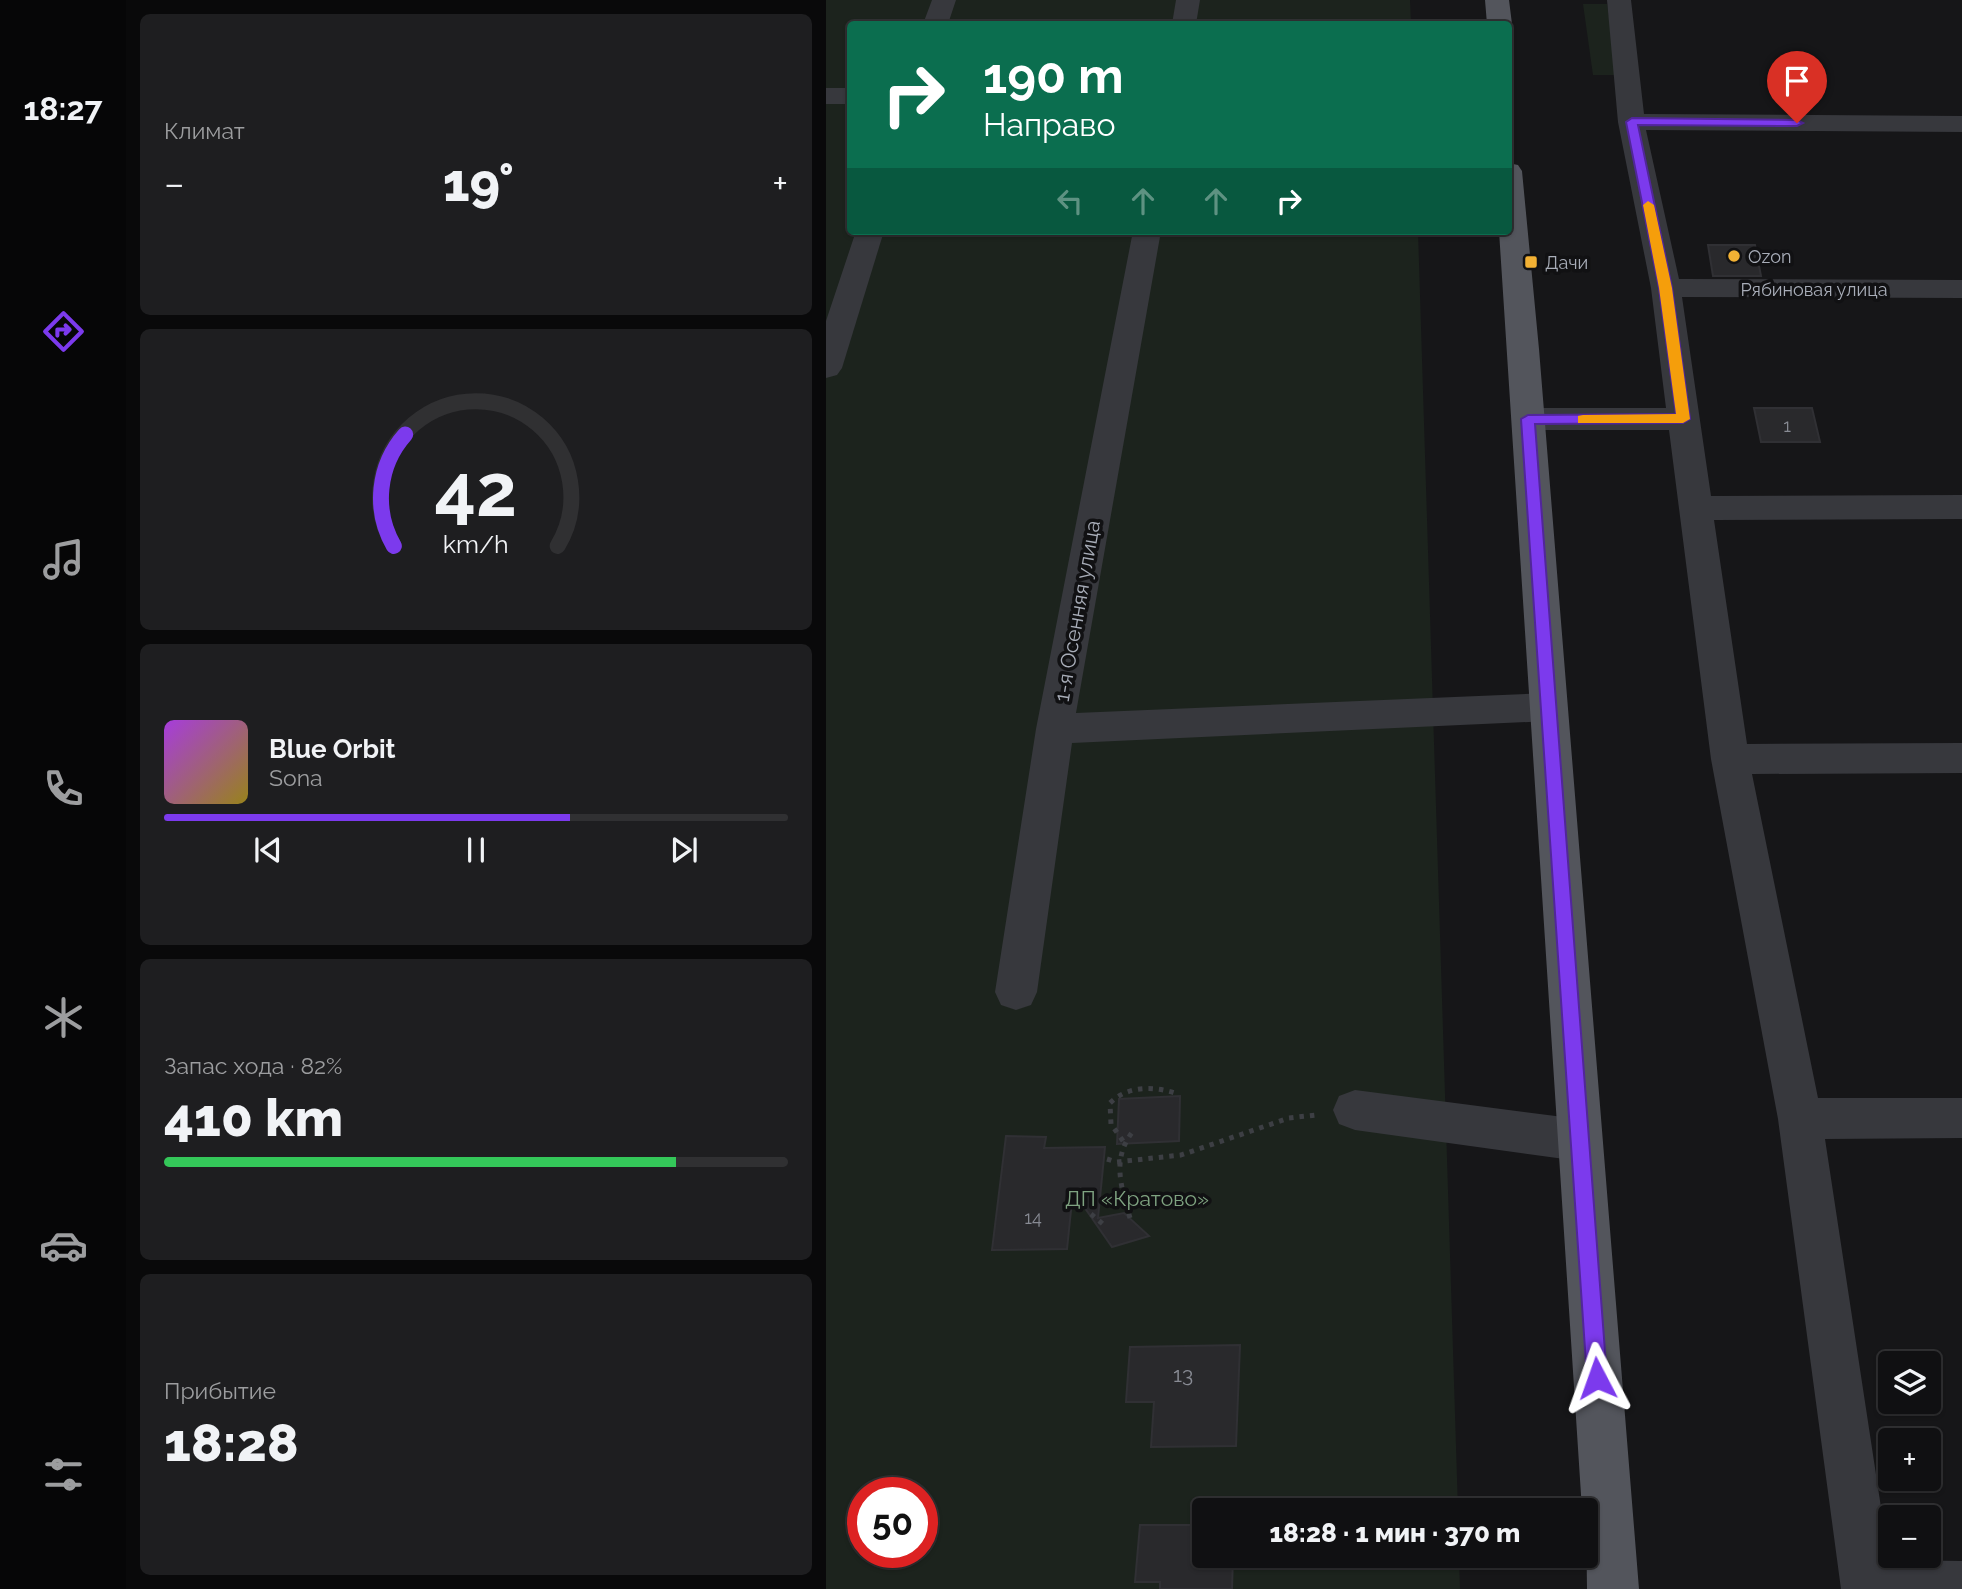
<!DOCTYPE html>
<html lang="ru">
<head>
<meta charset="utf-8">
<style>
  body { margin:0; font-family:Raleway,sans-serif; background:#1e1e20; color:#f1f3f6; height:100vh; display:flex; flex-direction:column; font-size:26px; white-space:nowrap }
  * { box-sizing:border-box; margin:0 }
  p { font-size:23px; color:#9c9d9f }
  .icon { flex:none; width:38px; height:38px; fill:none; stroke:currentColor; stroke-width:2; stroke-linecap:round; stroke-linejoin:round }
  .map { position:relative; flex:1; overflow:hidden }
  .details { display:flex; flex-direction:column; gap:14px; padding:14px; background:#09090a; width:700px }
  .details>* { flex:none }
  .top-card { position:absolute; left:21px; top:21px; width:665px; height:214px; border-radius:7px; box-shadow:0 2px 5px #0004,0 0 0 2px #303032; background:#0b6e4f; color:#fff; overflow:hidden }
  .buttons { position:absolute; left:1052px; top:1351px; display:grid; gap:14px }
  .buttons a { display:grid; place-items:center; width:63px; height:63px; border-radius:7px; background:#101012; box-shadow:0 2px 5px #0004,0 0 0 2px #303032; font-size:35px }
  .speed { position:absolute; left:21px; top:1477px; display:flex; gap:14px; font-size:35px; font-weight:700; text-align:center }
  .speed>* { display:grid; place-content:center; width:91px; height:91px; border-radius:50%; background:#101012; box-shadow:0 2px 5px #0004,0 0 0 2px #303032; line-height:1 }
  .speed .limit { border:10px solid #d22; background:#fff; color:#111 }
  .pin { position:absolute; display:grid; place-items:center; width:60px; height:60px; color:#fff; margin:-72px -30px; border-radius:50% 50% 50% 0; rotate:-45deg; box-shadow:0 0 7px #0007 }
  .pin .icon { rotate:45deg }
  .me { position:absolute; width:77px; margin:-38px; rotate:356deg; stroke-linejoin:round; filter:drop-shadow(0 0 5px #0008) }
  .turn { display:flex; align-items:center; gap:24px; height:147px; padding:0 21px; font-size:32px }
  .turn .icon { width:91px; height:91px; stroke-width:2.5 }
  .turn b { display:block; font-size:49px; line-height:60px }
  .lanes { display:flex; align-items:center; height:66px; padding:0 21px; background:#0003; justify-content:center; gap:35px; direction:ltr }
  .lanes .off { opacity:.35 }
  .big { font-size:52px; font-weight:800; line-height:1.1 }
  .details .widget { flex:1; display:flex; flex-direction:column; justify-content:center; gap:10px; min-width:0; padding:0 24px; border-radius:10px; background:#1e1e20 }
  .details .dial { align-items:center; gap:0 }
  .dial svg { height:182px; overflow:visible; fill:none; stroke:#303032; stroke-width:7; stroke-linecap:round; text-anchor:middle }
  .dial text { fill:#f1f3f6; stroke:none }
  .song { display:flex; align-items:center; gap:21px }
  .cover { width:84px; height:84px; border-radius:10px; background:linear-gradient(135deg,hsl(280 70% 55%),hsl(50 70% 35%)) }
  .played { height:7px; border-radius:4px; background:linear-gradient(90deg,#7c3aed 65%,#303032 65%) }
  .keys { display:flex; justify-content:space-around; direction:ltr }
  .heat { display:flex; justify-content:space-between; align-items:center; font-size:38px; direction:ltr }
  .charge { height:10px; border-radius:5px; background:linear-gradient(90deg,#34c759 82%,#303032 0) }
  .trip { position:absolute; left:366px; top:1498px; width:406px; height:70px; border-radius:7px; background:#101012; box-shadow:0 2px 5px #0004,0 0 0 2px #303032; font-weight:800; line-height:70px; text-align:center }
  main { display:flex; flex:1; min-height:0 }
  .dock { display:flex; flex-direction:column; width:126px; justify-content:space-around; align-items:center; background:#060607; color:#9c9d9f }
  .dock .icon { width:49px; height:49px }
  .dock .on { color:#7c3aed }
  .dock b { font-size:32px; color:#f1f3f6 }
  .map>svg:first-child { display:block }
  .green { fill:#1c231d; fill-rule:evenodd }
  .building { fill:#29292c; stroke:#303034; stroke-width:2 }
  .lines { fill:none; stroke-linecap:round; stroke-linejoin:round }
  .path { stroke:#3d3f44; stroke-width:5; stroke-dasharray:4.5 6; stroke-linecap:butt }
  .minor { fill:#37383d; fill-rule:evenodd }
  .major { fill:#53555c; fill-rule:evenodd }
  .route { fill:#7c3aed; stroke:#51269a; stroke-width:2 }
  .slow { fill:#f59e0b }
  .poi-dot { fill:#f2b134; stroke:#111113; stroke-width:2.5 }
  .labels { text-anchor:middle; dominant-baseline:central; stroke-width:7; stroke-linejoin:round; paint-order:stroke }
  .far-poi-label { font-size:18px; fill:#a8adb8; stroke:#111113; text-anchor:start }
  .far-street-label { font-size:18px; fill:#a8adb8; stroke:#111113 }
  .number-label { font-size:18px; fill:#888b94 }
  .street-label { font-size:21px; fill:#a8adb8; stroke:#111113 }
  .park-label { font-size:21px; fill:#7fa381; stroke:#111113 }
  .near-number-label { font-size:21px; fill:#888b94 }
</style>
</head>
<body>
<main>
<nav class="dock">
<b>18:27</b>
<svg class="icon on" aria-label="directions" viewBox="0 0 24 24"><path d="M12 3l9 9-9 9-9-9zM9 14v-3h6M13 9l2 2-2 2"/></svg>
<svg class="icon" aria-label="music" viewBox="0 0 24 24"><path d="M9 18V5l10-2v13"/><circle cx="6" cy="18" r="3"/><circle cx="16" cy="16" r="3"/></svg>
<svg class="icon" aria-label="phone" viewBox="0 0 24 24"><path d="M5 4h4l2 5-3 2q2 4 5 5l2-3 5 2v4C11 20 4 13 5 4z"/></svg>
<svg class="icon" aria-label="climate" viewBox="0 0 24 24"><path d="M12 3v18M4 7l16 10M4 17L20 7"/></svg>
<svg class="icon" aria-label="car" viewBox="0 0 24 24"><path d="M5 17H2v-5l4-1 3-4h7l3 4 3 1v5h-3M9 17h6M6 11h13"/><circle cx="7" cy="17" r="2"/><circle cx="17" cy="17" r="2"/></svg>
<svg class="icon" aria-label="filters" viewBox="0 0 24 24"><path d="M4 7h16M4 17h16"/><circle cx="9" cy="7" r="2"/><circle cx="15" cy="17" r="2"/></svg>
</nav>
<section class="details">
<div class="widget"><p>Климат</p>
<div class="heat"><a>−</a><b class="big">19°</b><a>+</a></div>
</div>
<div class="widget dial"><svg viewBox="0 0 100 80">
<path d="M14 69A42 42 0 1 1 86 69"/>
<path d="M14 69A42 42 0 0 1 19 20" stroke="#7c3aed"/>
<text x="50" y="56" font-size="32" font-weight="700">42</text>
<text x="50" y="72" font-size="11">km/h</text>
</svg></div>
<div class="widget">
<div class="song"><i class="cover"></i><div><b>Blue Orbit</b><p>Sona</p></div></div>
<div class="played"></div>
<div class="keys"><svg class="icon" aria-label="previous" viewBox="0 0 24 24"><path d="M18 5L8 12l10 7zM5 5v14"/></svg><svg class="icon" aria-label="pause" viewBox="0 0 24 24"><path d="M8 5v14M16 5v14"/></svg><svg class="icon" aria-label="next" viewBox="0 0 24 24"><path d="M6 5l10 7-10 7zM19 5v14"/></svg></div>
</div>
<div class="widget"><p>Запас хода · 82%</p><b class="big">410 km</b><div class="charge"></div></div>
<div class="widget"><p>Прибытие</p><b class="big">18:28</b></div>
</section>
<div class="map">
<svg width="1136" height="1589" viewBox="0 0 1136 1589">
  <rect width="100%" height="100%" fill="#161618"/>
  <g class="green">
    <path d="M0,0H584L585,24H24V231H592L632,1510H378V1556H633L634,1589H0ZM37,1493H96V1552H37Z"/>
    <polygon points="757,4 781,4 792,75 767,75"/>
  </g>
  <g class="building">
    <polygon points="882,245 929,245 935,276 887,276"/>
    <polygon points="928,408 986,408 994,442 935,442"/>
    <polygon points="354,1096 353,1141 291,1144 293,1099"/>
    <polygon points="180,1136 220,1137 218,1148 279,1147 272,1218 298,1213 323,1236 286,1247 247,1191 241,1249 166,1250"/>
    <polygon points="414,1345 410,1446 325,1447 328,1402 300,1402 304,1347"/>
    <polygon points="314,1525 378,1525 378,1556 407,1556 406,1589 334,1589 334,1582 309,1582"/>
  </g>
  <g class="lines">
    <g class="path">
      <path d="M297,1141L285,1124L284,1103C302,1085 329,1086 352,1094"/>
      <polyline points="281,1159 291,1162 355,1155 463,1118 490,1115"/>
      <polyline points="265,1214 278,1225"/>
      <path d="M304,1218C295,1186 285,1158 308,1130"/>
    </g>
    <g class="minor">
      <polygon points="106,0 130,0 122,24 97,24"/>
      <polygon points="350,0 374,0 370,24 346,24"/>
      <polygon points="781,0 805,0 818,114 1136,116 1136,132 820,130 853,279 1136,280 1136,298 856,297 885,496 1136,495 1136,519 888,520 921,744 1136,743 1136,773 926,774 992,1098 1136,1098 1136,1138 999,1139 1063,1560 1136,1561 1136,1589 1015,1589 952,1119 885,759 843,430 702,430 691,427 686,419 691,411 702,408 840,408 825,288 792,122"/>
      <rect x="0" y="88" width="24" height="16"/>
      <polygon points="30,231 58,231 16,368 11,375 0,378 0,321"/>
      <polygon points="307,231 335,231 250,713 723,693 736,697 741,707 736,717 723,721 246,743 211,992 205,1005 190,1010 175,1005 169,992 210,729"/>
      <polygon points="529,1090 753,1119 769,1125 775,1140 769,1155 753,1161 529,1130 513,1124 507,1110 513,1096"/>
    </g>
    <g class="major">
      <polygon points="659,0 683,0 686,24 682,29 682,24 661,24"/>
      <polygon points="682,163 692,165 696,171 713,349 813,1589 761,1589 760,1510 756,1510 673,231 682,231"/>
    </g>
  </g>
  <polygon class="route" points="806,118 971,120 977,123 971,126 812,125 846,288 864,419 857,423 709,424 781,1378 778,1385 771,1388 764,1385 761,1378 695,419 702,415 850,414 833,288 800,122"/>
  <polygon class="slow" points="822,201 828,205 846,288 864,419 857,423 752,423 752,416 757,415 850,414 833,288 817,205"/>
  <g class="poi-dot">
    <circle cx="908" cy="256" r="7"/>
    <rect x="698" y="255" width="14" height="14" rx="3.5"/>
  </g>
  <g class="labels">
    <g class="far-poi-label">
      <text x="922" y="256">Ozon</text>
      <text x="719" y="262">Дачи</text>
    </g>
    <g class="far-street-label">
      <text x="988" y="289">Рябиновая улица</text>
    </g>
    <g class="number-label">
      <text x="961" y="425">1</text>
      <text x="207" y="1217">14</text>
    </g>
    <g class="street-label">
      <text transform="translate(251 611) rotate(-80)">1-я Осенняя улица</text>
    </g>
    <g class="park-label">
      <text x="311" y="1198">ДП «Кратово»</text>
    </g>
    <g class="near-number-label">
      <text x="357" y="1374">13</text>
    </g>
  </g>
</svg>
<div class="buttons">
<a><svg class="icon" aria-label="layers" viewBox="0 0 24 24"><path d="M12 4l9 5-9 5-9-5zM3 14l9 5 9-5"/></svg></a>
<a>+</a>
<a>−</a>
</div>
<div class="speed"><div class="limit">50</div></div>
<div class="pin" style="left:971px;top:123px;background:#d93025"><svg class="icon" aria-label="arrive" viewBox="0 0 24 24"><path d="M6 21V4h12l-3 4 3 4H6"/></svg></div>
<svg class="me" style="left:771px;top:1378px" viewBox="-20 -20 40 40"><path d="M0-17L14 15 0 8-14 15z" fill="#7c3aed" stroke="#fff" stroke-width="4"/></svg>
<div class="trip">18:28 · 1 мин · 370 m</div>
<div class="top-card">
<div class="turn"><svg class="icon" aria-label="right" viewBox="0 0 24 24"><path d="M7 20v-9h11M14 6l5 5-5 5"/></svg><div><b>190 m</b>Направо</div></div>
<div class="lanes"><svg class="icon off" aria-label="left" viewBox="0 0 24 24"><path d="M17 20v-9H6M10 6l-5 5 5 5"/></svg><svg class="icon off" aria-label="ahead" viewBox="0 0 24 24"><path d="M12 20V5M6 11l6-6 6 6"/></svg><svg class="icon off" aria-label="ahead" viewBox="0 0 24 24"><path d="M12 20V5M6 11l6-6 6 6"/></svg><svg class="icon" aria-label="right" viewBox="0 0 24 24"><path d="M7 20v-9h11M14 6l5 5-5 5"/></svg></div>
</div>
</div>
</main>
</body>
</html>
